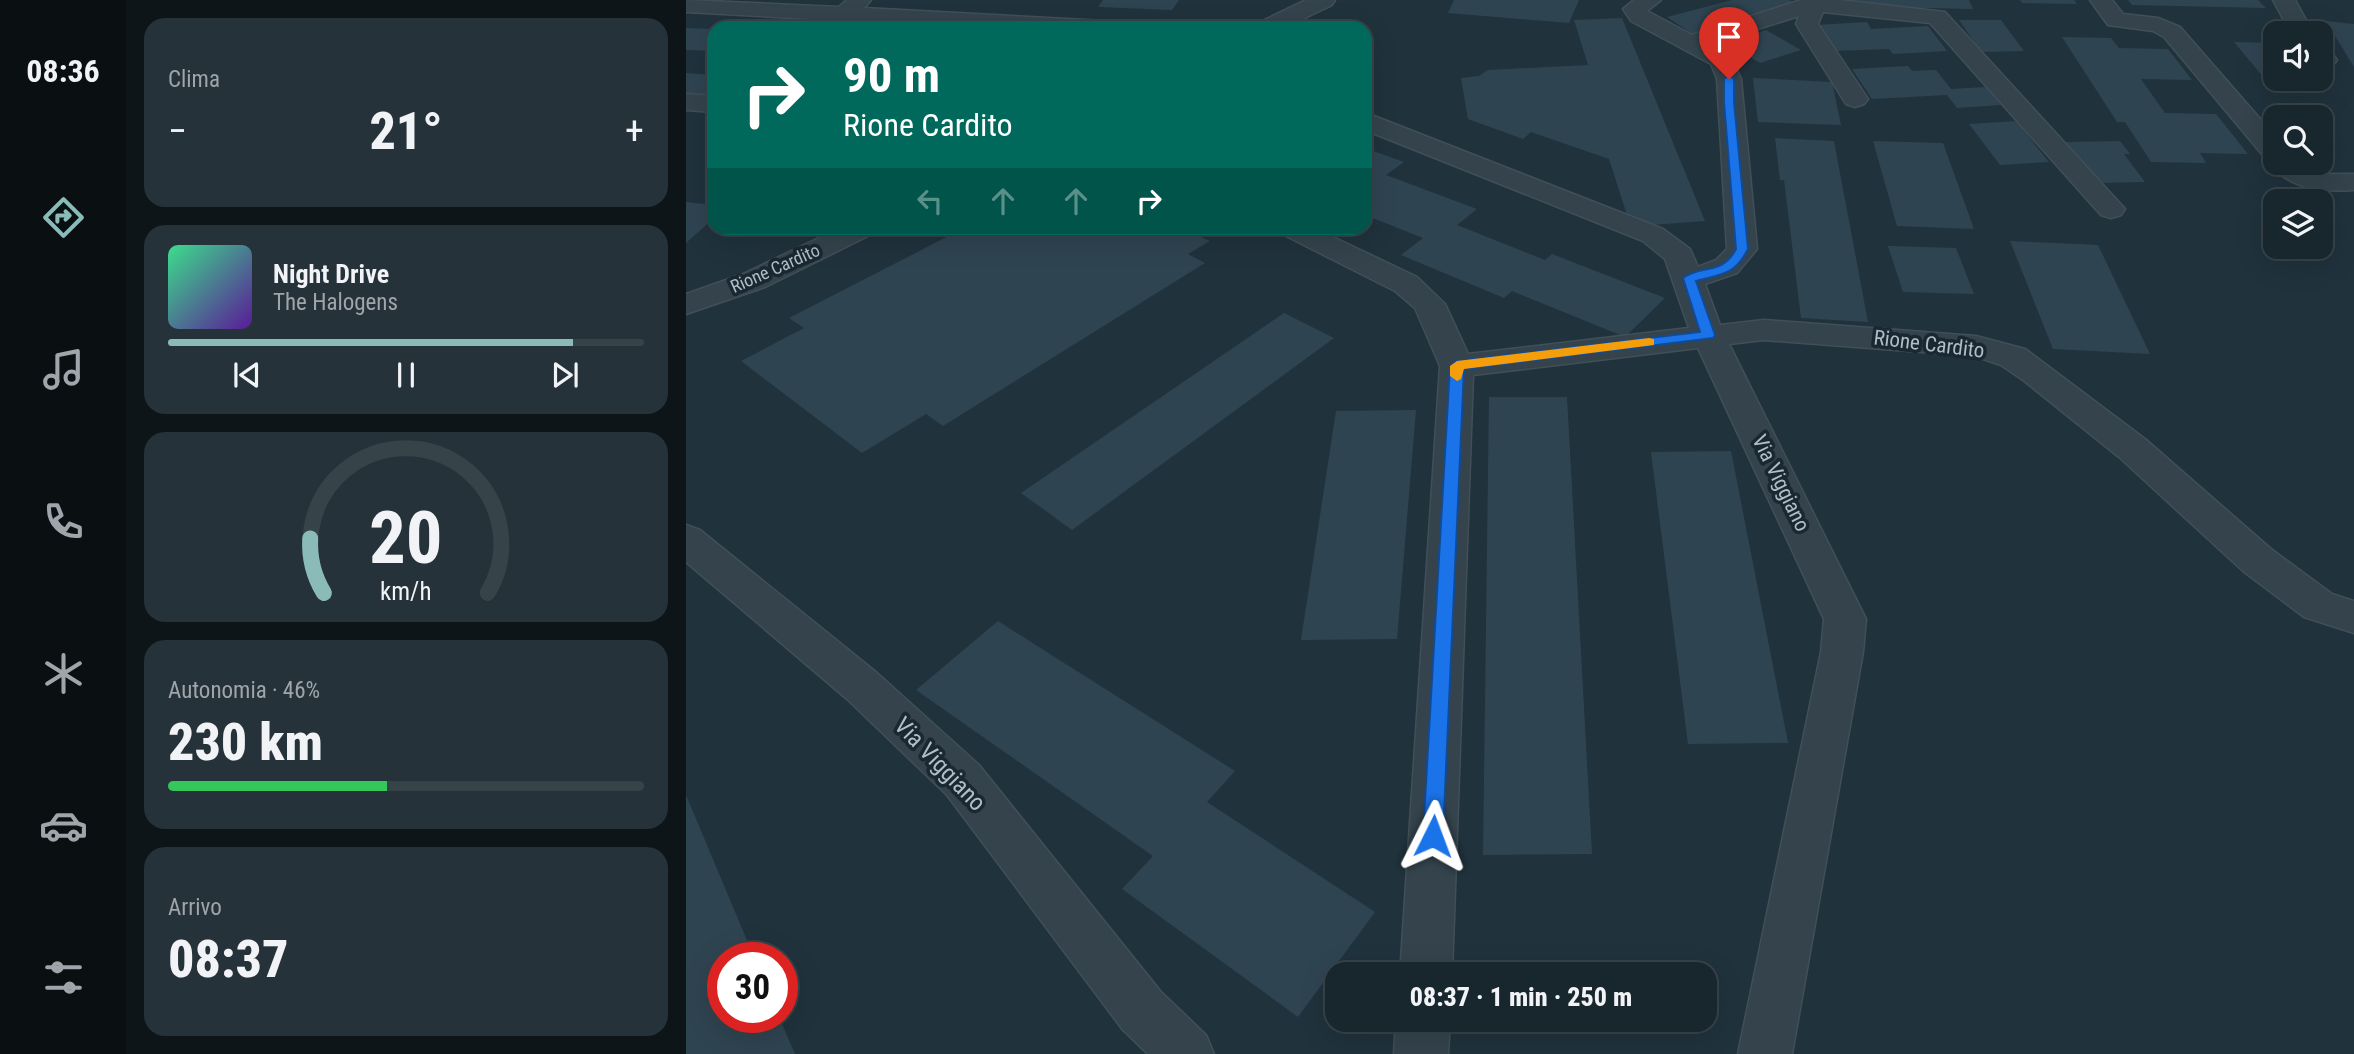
<!DOCTYPE html>
<html lang="it">
<head>
<meta charset="utf-8">
<style>
  body { margin:0; font-family:"Roboto Condensed",sans-serif; background:#253239; color:#f1f3f6; height:100vh; display:flex; flex-direction:column; font-size:26px; white-space:nowrap }
  * { box-sizing:border-box; margin:0 }
  p { font-size:23px; color:#9fa5aa }
  .icon { flex:none; width:38px; height:38px; fill:none; stroke:currentColor; stroke-width:2; stroke-linecap:round; stroke-linejoin:round }
  .map { position:relative; flex:1; overflow:hidden }
  .side { display:flex; flex-direction:column; gap:18px; padding:18px; background:#0d1519; width:560px }
  .side>* { flex:none }
  .banner { position:absolute; left:21px; top:21px; width:665px; height:214px; border-radius:21px; box-shadow:0 7px 28px #0002,0 0 0 2px #364349; background:#00695c; color:#fff; overflow:hidden }
  .tools { position:absolute; left:1577px; top:21px; display:grid; gap:14px }
  .tools a { display:grid; place-items:center; width:70px; height:70px; border-radius:14px; background:#18262d; box-shadow:0 7px 28px #0002,0 0 0 2px #364349; font-size:35px }
  .speed { position:absolute; left:21px; top:942px; display:flex; gap:14px; font-size:35px; font-weight:700; text-align:center }
  .speed>* { display:grid; place-content:center; width:91px; height:91px; border-radius:50%; background:#18262d; box-shadow:0 7px 28px #0002,0 0 0 2px #364349; line-height:1 }
  .speed .limit { border:10px solid #d22; background:#fff; color:#111 }
  .pin { position:absolute; display:grid; place-items:center; width:60px; height:60px; color:#fff; margin:-72px -30px; border-radius:50% 50% 50% 0; rotate:-45deg; box-shadow:0 0 7px #0007 }
  .pin .icon { rotate:45deg }
  .me { position:absolute; width:77px; margin:-38px; rotate:3deg; stroke-linejoin:round; filter:drop-shadow(0 0 5px #0008) }
  .turn { display:flex; align-items:center; gap:24px; height:147px; padding:0 21px; font-size:32px }
  .turn .icon { width:91px; height:91px; stroke-width:2.5 }
  .turn b { display:block; font-size:49px; line-height:60px }
  .lanes { display:flex; align-items:center; height:66px; padding:0 21px; background:#0003; justify-content:center; gap:35px; direction:ltr }
  .lanes .off { opacity:.35 }
  .big { font-size:52px; font-weight:800; line-height:1.1 }
  .side .tile { flex:1; display:flex; flex-direction:column; justify-content:center; gap:10px; min-width:0; padding:0 24px; border-radius:21px; background:#253239 }
  .side .dial { align-items:center; gap:0 }
  .dial svg { height:182px; overflow:visible; fill:none; stroke:#364349; stroke-width:7; stroke-linecap:round; text-anchor:middle }
  .dial text { fill:#f1f3f6; stroke:none }
  .song { display:flex; align-items:center; gap:21px }
  .cover { width:84px; height:84px; border-radius:10px; background:linear-gradient(135deg,hsl(150 70% 55%),hsl(270 70% 35%)) }
  .played { height:7px; border-radius:4px; background:linear-gradient(90deg,#8bbbb9 85%,#364349 85%) }
  .keys { display:flex; justify-content:space-around; direction:ltr }
  .heat { display:flex; justify-content:space-between; align-items:center; font-size:38px; direction:ltr }
  .charge { height:10px; border-radius:5px; background:linear-gradient(90deg,#34c759 46%,#364349 0) }
  .trip { position:absolute; left:639px; top:962px; width:392px; height:70px; border-radius:21px; background:#18262d; box-shadow:0 7px 28px #0002,0 0 0 2px #364349; font-weight:800; line-height:70px; text-align:center }
  main { display:flex; flex:1; min-height:0 }
  .menu { display:flex; flex-direction:column; width:126px; justify-content:space-around; align-items:center; background:#0a0f12; color:#9fa5aa }
  .menu .icon { width:49px; height:49px }
  .menu .on { color:#8bbbb9 }
  .menu b { font-size:32px; color:#f1f3f6 }
  .map>svg:first-child { display:block }
  .building { fill:#2f4451 }
  .lines { fill:none; stroke-linecap:round; stroke-linejoin:round }
  .street-casing { stroke:#414f58; stroke-width:3 }
  .street { fill:#34434c; fill-rule:evenodd }
  .route { fill:#1a73e8; stroke:#114b97; stroke-width:2 }
  .slow { fill:#f59e0b }
  .labels { text-anchor:middle; dominant-baseline:central; stroke-width:7; stroke-linejoin:round; paint-order:stroke }
  .far-street-label { font-size:18px; fill:#afbec8; stroke:#1a2831 }
  .street-label { font-size:21px; fill:#afbec8; stroke:#1a2831 }
  .near-street-label { font-size:24px; fill:#afbec8; stroke:#1a2831 }
</style>
</head>
<body>
<main>
<nav class="menu">
<b>08:36</b>
<svg class="icon on" aria-label="directions" viewBox="0 0 24 24"><path d="M12 3l9 9-9 9-9-9zM9 14v-3h6M13 9l2 2-2 2"/></svg>
<svg class="icon" aria-label="music" viewBox="0 0 24 24"><path d="M9 18V5l10-2v13"/><circle cx="6" cy="18" r="3"/><circle cx="16" cy="16" r="3"/></svg>
<svg class="icon" aria-label="phone" viewBox="0 0 24 24"><path d="M5 4h4l2 5-3 2q2 4 5 5l2-3 5 2v4C11 20 4 13 5 4z"/></svg>
<svg class="icon" aria-label="climate" viewBox="0 0 24 24"><path d="M12 3v18M4 7l16 10M4 17L20 7"/></svg>
<svg class="icon" aria-label="car" viewBox="0 0 24 24"><path d="M5 17H2v-5l4-1 3-4h7l3 4 3 1v5h-3M9 17h6M6 11h13"/><circle cx="7" cy="17" r="2"/><circle cx="17" cy="17" r="2"/></svg>
<svg class="icon" aria-label="filters" viewBox="0 0 24 24"><path d="M4 7h16M4 17h16"/><circle cx="9" cy="7" r="2"/><circle cx="15" cy="17" r="2"/></svg>
</nav>
<section class="side">
<div class="tile"><p>Clima</p>
<div class="heat"><a>−</a><b class="big">21°</b><a>+</a></div>
</div>
<div class="tile">
<div class="song"><i class="cover"></i><div><b>Night Drive</b><p>The Halogens</p></div></div>
<div class="played"></div>
<div class="keys"><svg class="icon" aria-label="previous" viewBox="0 0 24 24"><path d="M18 5L8 12l10 7zM5 5v14"/></svg><svg class="icon" aria-label="pause" viewBox="0 0 24 24"><path d="M8 5v14M16 5v14"/></svg><svg class="icon" aria-label="next" viewBox="0 0 24 24"><path d="M6 5l10 7-10 7zM19 5v14"/></svg></div>
</div>
<div class="tile dial"><svg viewBox="0 0 100 80">
<path d="M14 69A42 42 0 1 1 86 69"/>
<path d="M14 69A42 42 0 0 1 8 45" stroke="#8bbbb9"/>
<text x="50" y="56" font-size="32" font-weight="700">20</text>
<text x="50" y="72" font-size="11">km/h</text>
</svg></div>
<div class="tile"><p>Autonomia · 46%</p><b class="big">230 km</b><div class="charge"></div></div>
<div class="tile"><p>Arrivo</p><b class="big">08:37</b></div>
</section>
<div class="map">
<svg width="1668" height="1054" viewBox="0 0 1668 1054">
  <rect width="100%" height="100%" fill="#20323c"/>
  <g class="building">
    <polygon points="417,0 493,0 486,10 412,7"/>
    <polygon points="768,0 893,0 883,23 762,13"/>
    <polygon points="1046,0 1104,0 1114,6 1008,35 981,17"/>
    <polygon points="1141,0 1283,0 1287,9 1142,6"/>
    <polygon points="1334,0 1388,0 1391,4 1336,3"/>
    <polygon points="1442,0 1572,0 1580,8 1446,5"/>
    <polygon points="936,18 1019,221 965,225 941,215 923,159 845,132 837,139 782,119 775,78 793,76 802,70 902,65 888,20"/>
    <polygon points="1273,20 1315,20 1338,51 1295,52"/>
    <polygon points="1640,21 1668,24 1668,67"/>
    <polygon points="1181,22 1185,29 1242,26 1261,51 1207,54 1203,49 1148,51 1130,25"/>
    <polygon points="0,28 28,29 28,51 0,50"/>
    <polygon points="1080,30 1115,50 1074,63 1041,43"/>
    <polygon points="1376,37 1425,38 1433,48 1482,49 1506,80 1455,79 1479,113 1530,114 1562,154 1514,153 1520,163 1465,162 1439,122 1431,122"/>
    <polygon points="1548,42 1589,43 1589,78 1578,78"/>
    <polygon points="1222,66 1226,71 1250,70 1265,89 1299,87 1315,105 1271,108 1261,95 1186,99 1166,69"/>
    <polygon points="0,73 28,75 28,99 0,98"/>
    <polygon points="1067,78 1146,82 1155,125 1072,122"/>
    <polygon points="1330,121 1363,162 1314,165 1283,124"/>
    <polygon points="1089,138 1148,141 1182,322 1115,318 1098,180 1094,180"/>
    <polygon points="1187,141 1257,143 1288,229 1211,226"/>
    <polygon points="1434,141 1444,154 1438,154 1459,182 1407,183 1379,142"/>
    <polygon points="679,148 718,162 700,175 791,209 771,225 859,260 866,254 979,298 939,337 826,291 818,298 715,255 737,238 679,215"/>
    <polygon points="0,202 28,205 28,218 0,243"/>
    <polygon points="278,228 496,228 524,241 502,254 519,263 257,426 240,414 176,453 55,361 118,328 103,318"/>
    <polygon points="1324,241 1412,245 1464,354 1367,349"/>
    <polygon points="1202,246 1270,248 1288,294 1217,292"/>
    <polygon points="598,313 648,338 386,530 335,493"/>
    <polygon points="803,397 881,397 906,854 797,855"/>
    <polygon points="730,410 711,639 615,640 650,411"/>
    <polygon points="1045,451 1102,743 1002,744 965,452"/>
    <polygon points="312,621 549,771 521,802 689,912 612,1017 436,889 467,856 230,690"/>
    <polygon points="0,795 68,957 37,957 37,1017 93,1017 109,1054 0,1054"/>
  </g>
  <g class="lines">
    <g class="street-casing">
      <g id="street">
        <polygon points="0,0 153,7 161,0 185,0 178,8 419,21 427,23 430,28 292,28 0,12"/>
        <polygon points="620,0 649,0 646,5 598,28 569,28 572,23"/>
        <polygon points="948,0 975,0 961,11 1006,35 1115,0 1153,0 1259,12 1439,209 1435,215 1425,218 1415,215 1244,23 1137,12 1132,24 1182,99 1178,104 1169,107 1160,104 1110,24 1113,16 1024,44 1044,55 1055,79 1071,249 1051,273 1019,284 1034,325 1078,320 1290,336 1339,349 1459,439 1585,549 1646,594 1668,601 1668,633 1618,617 1557,571 1433,457 1337,380 1315,365 1288,356 1078,340 1043,344 1180,619 1177,652 1106,1054 1052,1054 1135,652 1138,619 1012,348 787,375 766,975 714,975 754,366 729,308 709,291 596,234 591,228 628,228 731,277 759,304 782,354 1003,328 979,259 957,241 679,130 679,113 688,116 977,229 1004,249 1012,267 1030,260 1041,249 1031,79 1025,64 945,21 937,9"/>
        <path d="M1404,0H1426L1437,14L1472,18L1494,27L1589,136V163H1614L1639,174H1668V190C1638,192 1603,190 1584,163L1586,160L1580,159L1478,37L1467,31L1422,25Z"/>
        <polygon points="1587,0 1609,0 1627,33 1605,33"/>
        <path d="M1634,47C1643,49 1646,53 1651,60L1647,65L1634,66Z"/>
        <polygon points="0,94 28,96 28,112 0,110"/>
        <polygon points="154,228 191,228 186,234 79,287 0,314 0,294 57,274"/>
        <polygon points="0,525 14,530 191,673 293,765 475,992 520,1035 528,1054 462,1054 437,1030 261,795 161,699 0,562"/>
        <polygon points="710,1020 764,1020 762,1054 708,1054"/>
      </g>
    </g>
    <use href="#street" class="street"/>
  </g>
  <path class="route" d="M1043,76L1048,79V102L1062,249C1049,275 1036,274 1010,281L1029,335L1027,338L778,369L757,836L754,843L747,846L740,843L737,836L764,366L771,361L1014,332L997,278C1016,264 1036,276 1050,249L1038,102V79Z"/>
  <polygon class="slow" points="963,338 968,339 968,345 778,369 775,379 771,381 764,376 764,366 771,361"/>
  <g class="labels">
    <g class="far-street-label">
      <text transform="translate(89 268) rotate(-24)">Rione Cardito</text>
    </g>
    <g class="street-label">
      <text transform="translate(1243 344) rotate(7)">Rione Cardito</text>
      <text transform="translate(1095 483) rotate(64)">Via Viggiano</text>
    </g>
    <g class="near-street-label">
      <text transform="translate(254 764) rotate(46)">Via Viggiano</text>
    </g>
  </g>
</svg>
<div class="tools">
<a><svg class="icon" aria-label="sound" viewBox="0 0 24 24"><path d="M4 9h4l5-4v14l-5-4H4zM17 9q2 3 0 6"/></svg></a>
<a><svg class="icon" aria-label="search" viewBox="0 0 24 24"><circle cx="10" cy="10" r="6"/><path d="M15 15l6 6"/></svg></a>
<a><svg class="icon" aria-label="layers" viewBox="0 0 24 24"><path d="M12 4l9 5-9 5-9-5zM3 14l9 5 9-5"/></svg></a>
</div>
<div class="speed"><div class="limit">30</div></div>
<div class="pin" style="left:1043px;top:79px;background:#d93025"><svg class="icon" aria-label="arrive" viewBox="0 0 24 24"><path d="M6 21V4h12l-3 4 3 4H6"/></svg></div>
<svg class="me" style="left:747px;top:836px" viewBox="-20 -20 40 40"><path d="M0-17L14 15 0 8-14 15z" fill="#1a73e8" stroke="#fff" stroke-width="4"/></svg>
<div class="trip">08:37 · 1 min · 250 m</div>
<div class="banner">
<div class="turn"><svg class="icon" aria-label="right" viewBox="0 0 24 24"><path d="M7 20v-9h11M14 6l5 5-5 5"/></svg><div><b>90 m</b>Rione Cardito</div></div>
<div class="lanes"><svg class="icon off" aria-label="left" viewBox="0 0 24 24"><path d="M17 20v-9H6M10 6l-5 5 5 5"/></svg><svg class="icon off" aria-label="ahead" viewBox="0 0 24 24"><path d="M12 20V5M6 11l6-6 6 6"/></svg><svg class="icon off" aria-label="ahead" viewBox="0 0 24 24"><path d="M12 20V5M6 11l6-6 6 6"/></svg><svg class="icon" aria-label="right" viewBox="0 0 24 24"><path d="M7 20v-9h11M14 6l5 5-5 5"/></svg></div>
</div>
</div>
</main>
</body>
</html>
